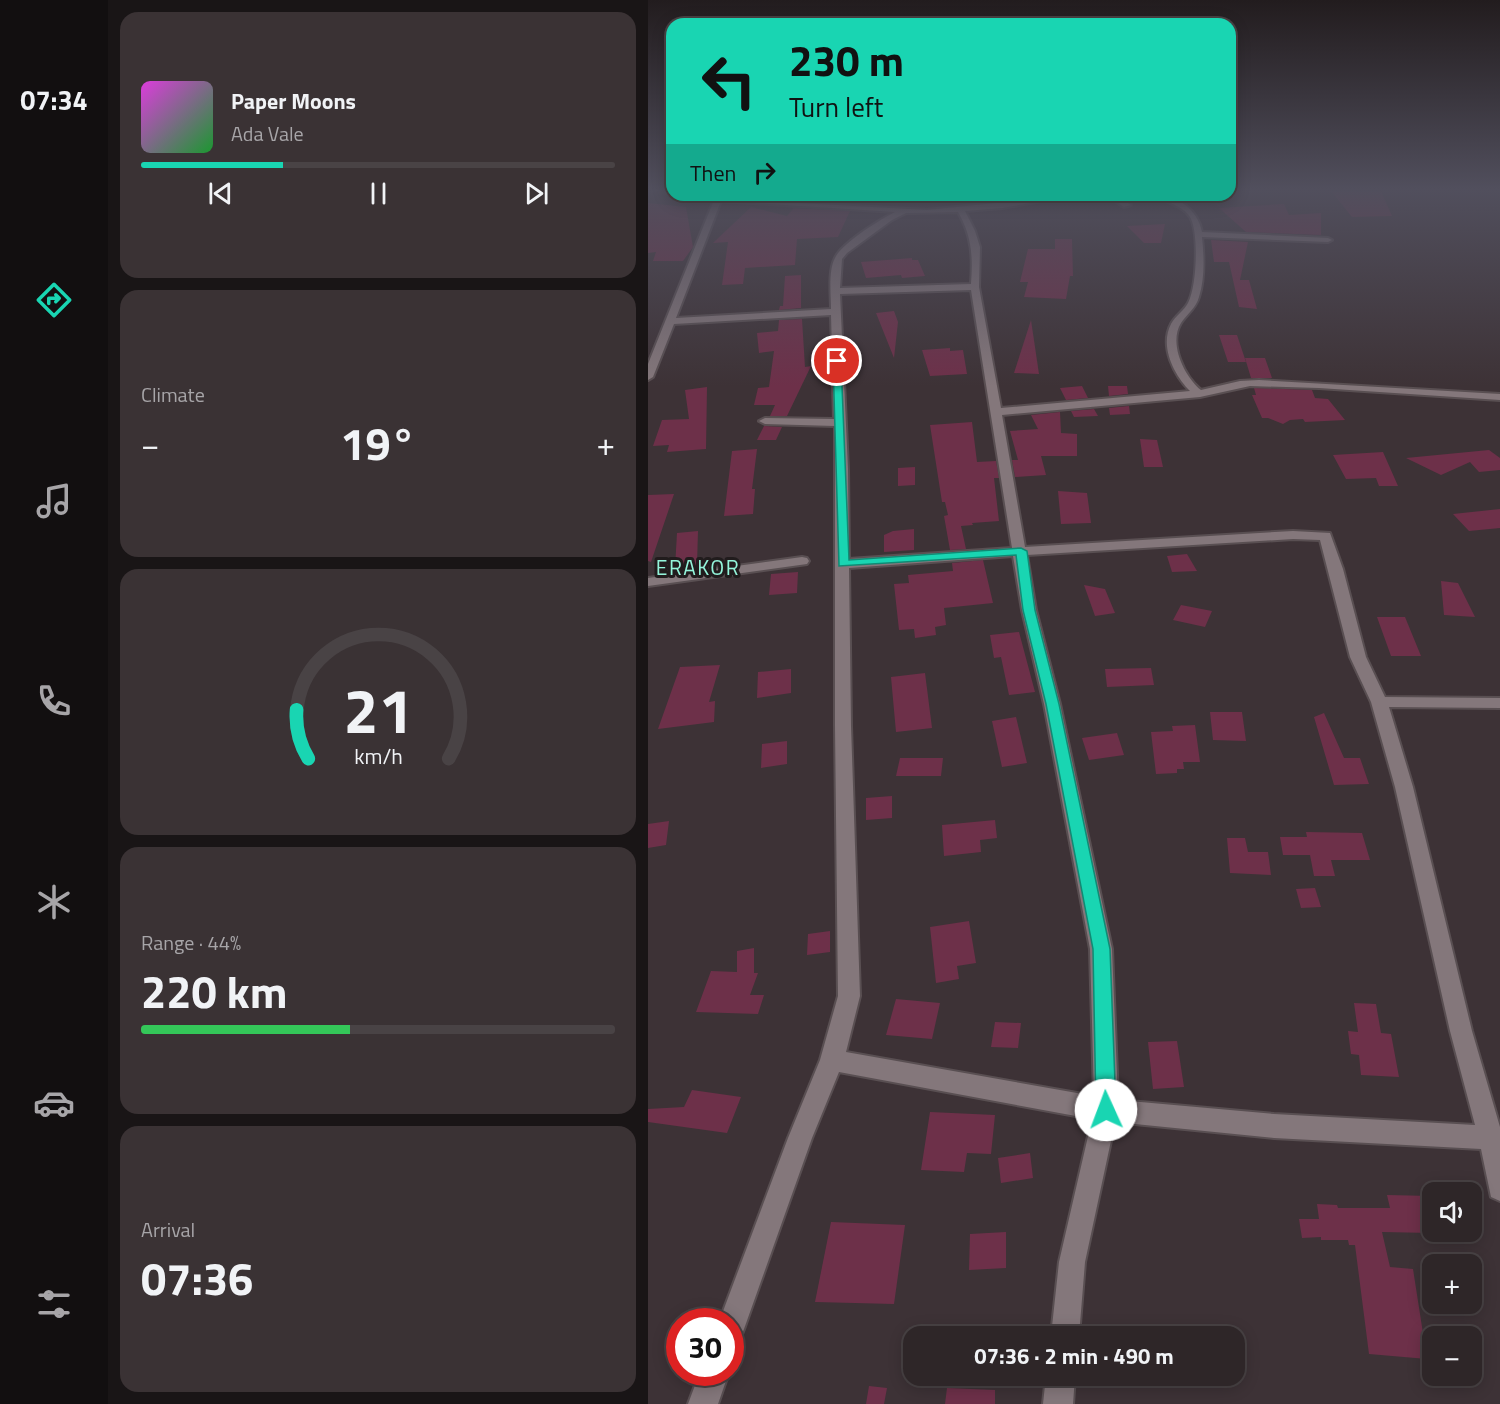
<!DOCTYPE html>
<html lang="en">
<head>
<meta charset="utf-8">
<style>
  body { margin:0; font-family:"Titillium Web",sans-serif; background:#3a3234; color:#f1f3f6; height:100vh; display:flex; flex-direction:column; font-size:22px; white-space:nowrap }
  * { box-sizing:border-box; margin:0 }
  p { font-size:20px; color:#a7a5a8 }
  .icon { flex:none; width:33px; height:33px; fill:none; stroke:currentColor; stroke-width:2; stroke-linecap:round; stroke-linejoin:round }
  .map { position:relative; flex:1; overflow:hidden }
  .panel { display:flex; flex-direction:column; gap:12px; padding:12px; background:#191516; width:540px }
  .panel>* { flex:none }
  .guide { position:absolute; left:18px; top:18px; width:570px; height:183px; border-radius:18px; box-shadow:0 3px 15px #0003,0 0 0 2px #494345; background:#19d5b2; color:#111; overflow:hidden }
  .controls { position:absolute; left:774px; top:1182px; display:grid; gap:12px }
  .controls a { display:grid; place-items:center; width:60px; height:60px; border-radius:12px; background:#2e2628; box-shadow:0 3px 15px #0003,0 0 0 2px #494345; font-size:30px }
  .speed { position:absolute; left:18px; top:1308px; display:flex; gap:12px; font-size:30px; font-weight:700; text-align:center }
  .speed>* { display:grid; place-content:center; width:78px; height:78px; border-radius:50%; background:#2e2628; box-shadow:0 3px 15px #0003,0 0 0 2px #494345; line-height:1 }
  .speed .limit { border:9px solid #d22; background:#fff; color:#111 }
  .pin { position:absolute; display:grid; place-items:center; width:51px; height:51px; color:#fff; margin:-26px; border:3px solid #fff; border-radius:50%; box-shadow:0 2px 6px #0007 }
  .me { position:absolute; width:66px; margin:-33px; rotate:358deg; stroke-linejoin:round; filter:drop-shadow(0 0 4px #0008) }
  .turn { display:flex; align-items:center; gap:21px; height:126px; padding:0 24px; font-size:27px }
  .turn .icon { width:78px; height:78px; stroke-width:2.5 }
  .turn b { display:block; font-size:42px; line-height:51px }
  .then { display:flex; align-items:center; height:57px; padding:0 24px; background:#0003; gap:12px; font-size:22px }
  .big { font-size:45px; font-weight:700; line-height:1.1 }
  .panel .card { flex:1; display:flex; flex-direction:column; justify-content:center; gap:9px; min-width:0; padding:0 21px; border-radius:18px; background:#3a3234 }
  .panel .dial { align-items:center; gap:0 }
  .dial svg { height:156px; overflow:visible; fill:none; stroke:#494345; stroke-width:7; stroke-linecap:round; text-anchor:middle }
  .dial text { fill:#f1f3f6; stroke:none }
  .song { display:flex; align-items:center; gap:18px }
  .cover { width:72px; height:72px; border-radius:9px; background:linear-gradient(135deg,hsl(300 70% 55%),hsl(130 70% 35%)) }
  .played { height:6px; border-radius:3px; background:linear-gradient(90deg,#19d5b2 30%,#494345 30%) }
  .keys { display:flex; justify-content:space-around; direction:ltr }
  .heat { display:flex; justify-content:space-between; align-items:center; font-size:33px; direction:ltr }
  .charge { height:9px; border-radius:4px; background:linear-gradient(90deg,#34c759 44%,#494345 0) }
  .trip { position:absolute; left:255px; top:1326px; width:342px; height:60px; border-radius:18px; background:#2e2628; box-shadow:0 3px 15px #0003,0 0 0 2px #494345; font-weight:700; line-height:60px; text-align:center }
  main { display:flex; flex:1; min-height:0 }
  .tab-bar { display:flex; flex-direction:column; width:108px; justify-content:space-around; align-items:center; background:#120f10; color:#a7a5a8 }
  .tab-bar .icon { width:42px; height:42px }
  .tab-bar .selected { color:#19d5b2 }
  .tab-bar b { font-size:27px; color:#f1f3f6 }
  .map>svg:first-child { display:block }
  .building { fill:#6d3049 }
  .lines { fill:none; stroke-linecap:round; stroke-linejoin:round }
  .minor-casing { stroke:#594f52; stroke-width:4 }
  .minor { fill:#84777b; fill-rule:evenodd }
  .route { fill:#19d5b2; stroke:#108a74; stroke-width:1.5 }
  .labels { text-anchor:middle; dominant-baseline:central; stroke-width:6; stroke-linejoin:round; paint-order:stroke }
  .quarter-label { font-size:21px; letter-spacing:1.5px; fill:#94f5db; stroke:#211c1d }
</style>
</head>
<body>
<main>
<nav class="tab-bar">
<b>07:34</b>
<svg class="icon selected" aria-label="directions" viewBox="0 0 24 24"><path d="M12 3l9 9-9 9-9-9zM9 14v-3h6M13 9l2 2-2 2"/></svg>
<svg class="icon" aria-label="music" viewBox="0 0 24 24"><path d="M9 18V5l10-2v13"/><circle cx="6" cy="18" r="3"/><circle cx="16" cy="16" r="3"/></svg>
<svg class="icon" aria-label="phone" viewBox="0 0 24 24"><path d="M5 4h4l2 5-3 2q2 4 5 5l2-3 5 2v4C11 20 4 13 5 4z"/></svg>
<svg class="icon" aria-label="climate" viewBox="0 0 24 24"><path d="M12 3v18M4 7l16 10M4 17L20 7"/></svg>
<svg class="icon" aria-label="car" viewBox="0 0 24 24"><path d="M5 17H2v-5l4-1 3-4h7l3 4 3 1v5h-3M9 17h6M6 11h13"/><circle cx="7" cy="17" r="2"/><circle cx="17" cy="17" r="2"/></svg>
<svg class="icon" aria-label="filters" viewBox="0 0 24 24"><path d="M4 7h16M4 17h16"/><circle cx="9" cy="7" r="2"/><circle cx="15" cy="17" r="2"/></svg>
</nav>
<section class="panel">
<div class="card">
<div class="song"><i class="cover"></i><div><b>Paper Moons</b><p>Ada Vale</p></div></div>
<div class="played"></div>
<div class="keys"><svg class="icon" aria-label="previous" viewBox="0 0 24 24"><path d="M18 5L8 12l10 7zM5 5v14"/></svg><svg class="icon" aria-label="pause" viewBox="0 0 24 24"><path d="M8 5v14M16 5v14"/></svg><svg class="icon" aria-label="next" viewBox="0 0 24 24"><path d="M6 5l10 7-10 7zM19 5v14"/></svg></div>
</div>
<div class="card"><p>Climate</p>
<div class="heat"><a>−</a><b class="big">19°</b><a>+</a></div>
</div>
<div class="card dial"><svg viewBox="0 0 100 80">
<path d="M14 69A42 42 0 1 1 86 69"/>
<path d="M14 69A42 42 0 0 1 8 44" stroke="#19d5b2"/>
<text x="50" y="56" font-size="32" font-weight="700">21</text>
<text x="50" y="72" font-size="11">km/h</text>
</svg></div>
<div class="card"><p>Range · 44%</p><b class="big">220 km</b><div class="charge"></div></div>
<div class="card"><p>Arrival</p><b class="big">07:36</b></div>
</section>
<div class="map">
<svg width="852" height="1404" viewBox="0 0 852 1404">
  <rect width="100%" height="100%" fill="#3d3236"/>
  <g class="building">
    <polygon points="683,191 733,191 744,216 704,217"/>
    <polygon points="157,195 185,195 183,202 152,201"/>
    <polygon points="0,203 38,207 45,247 35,261 5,261 8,252 0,253"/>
    <polygon points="636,204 641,215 673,213 673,235 598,232 571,208"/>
    <polygon points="103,207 139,216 146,208 202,211 190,237 149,239 147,265 97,268 95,284 74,285 80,242 65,243"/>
    <polygon points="517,224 513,243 496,243 479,226"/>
    <polygon points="407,239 424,239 425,276 422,276 418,299 376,297 380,282 372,282 380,249 407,249"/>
    <polygon points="563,240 600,242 592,280 601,280 609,309 591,307 581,262 566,262"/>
    <polygon points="264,258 264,260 270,260 277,276 254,278 253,275 218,278 213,262"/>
    <polygon points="153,275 153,308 131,310 132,306 135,306 137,276"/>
    <polygon points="246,311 250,322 246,358 228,313"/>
    <polygon points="154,319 157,367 163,366 139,416 122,416 127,405 106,405 110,388 121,387 126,351 111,353 109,333 130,331 131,320"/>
    <polygon points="383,320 391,374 366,373"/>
    <polygon points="571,335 589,335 598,362 580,362"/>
    <polygon points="302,348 302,351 315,350 319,374 282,376 274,350"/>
    <polygon points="597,358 617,358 624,378 603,378"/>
    <polygon points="434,386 440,398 418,400 412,388"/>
    <polygon points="460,386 479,386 480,394 461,396"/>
    <polygon points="59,387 58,449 19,452 21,445 5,446 14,420 41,419 37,390"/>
    <polygon points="606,388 664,390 667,398 680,399 697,420 657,422 655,419 642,420 635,424 620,418 614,418 604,395 608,395"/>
    <polygon points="481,406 482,414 462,415 461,408"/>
    <polygon points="446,409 450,416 426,417 423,411"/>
    <polygon points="412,412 413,433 429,434 429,456 393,456 398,475 367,477 364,460 370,460 362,431 390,429 383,415"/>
    <polygon points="324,422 329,462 348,461 351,478 346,478 351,521 324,523 325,525 313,526 318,549 302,550 296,516 300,515 297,502 294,502 282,425"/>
    <polygon points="116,426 134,427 128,440 109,440"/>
    <polygon points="492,439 509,440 515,467 496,467"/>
    <polygon points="109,449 104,489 107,489 105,514 76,516 84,451"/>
    <polygon points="841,450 852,458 852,470 831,472 822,462 793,475 758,458"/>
    <polygon points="735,452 750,486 731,486 728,478 698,479 685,455"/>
    <polygon points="267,467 267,485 250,486 250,468"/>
    <polygon points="410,491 439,493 443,523 413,524"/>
    <polygon points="26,494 3,562 0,561 0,495"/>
    <polygon points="852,509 852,528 821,531 805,514"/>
    <polygon points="266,529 266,550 236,552 236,535 245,531"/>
    <polygon points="50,531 49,565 27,568 29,533"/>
    <polygon points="539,554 549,571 524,572 519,556"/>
    <polygon points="335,560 345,603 296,608 298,625 287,627 288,635 267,638 266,629 251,630 246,584 261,583 260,575 305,571 304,563"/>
    <polygon points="150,572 149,593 121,595 123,574"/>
    <polygon points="793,581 810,583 827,617 796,615"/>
    <polygon points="436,585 457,589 467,613 447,616"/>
    <polygon points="533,605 564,611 557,627 525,620"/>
    <polygon points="729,617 757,617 773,656 743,656"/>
    <polygon points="371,632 387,692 361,695 353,657 346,658 342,635"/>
    <polygon points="72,665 61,702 67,701 66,722 10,729 32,667"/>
    <polygon points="503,668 506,685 459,687 457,669"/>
    <polygon points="143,669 143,693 109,698 110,672"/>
    <polygon points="277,673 284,728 248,732 243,677"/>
    <polygon points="562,712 594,712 598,741 565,740"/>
    <polygon points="676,713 696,758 712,758 721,784 686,785 666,717"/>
    <polygon points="368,717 379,763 354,767 344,721"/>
    <polygon points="547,725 552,762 535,762 536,769 529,769 529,773 508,774 503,732 525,731 524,726"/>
    <polygon points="469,733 476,755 441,760 434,738"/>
    <polygon points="139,741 139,764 113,768 114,744"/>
    <polygon points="252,758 295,758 293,776 248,776"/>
    <polygon points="244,796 244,818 218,820 218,798"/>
    <polygon points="347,820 349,838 332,840 333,852 296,856 294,825"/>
    <polygon points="21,821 18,845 0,848 0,824"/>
    <polygon points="658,832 714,833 722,860 683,860 687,876 666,876 662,855 635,855 632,837 659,837"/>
    <polygon points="579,838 597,838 600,852 620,852 623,875 582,873"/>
    <polygon points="667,888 673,907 653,908 648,889"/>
    <polygon points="321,921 328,963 309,966 311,979 288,983 282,927"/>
    <polygon points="182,931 182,952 159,955 160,934"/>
    <polygon points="106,948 106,973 110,973 102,995 116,995 110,1014 48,1012 63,971 89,972 89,951"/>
    <polygon points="248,999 292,1003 284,1039 238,1035"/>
    <polygon points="706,1003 728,1004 733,1033 743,1034 751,1077 713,1075 711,1055 703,1054 700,1031 710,1032"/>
    <polygon points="347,1022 373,1023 370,1048 343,1047"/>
    <polygon points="529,1041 536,1087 505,1089 500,1042"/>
    <polygon points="44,1090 93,1097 79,1133 0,1122 0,1109 36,1107"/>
    <polygon points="282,1112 347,1115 343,1154 319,1153 316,1172 273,1170"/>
    <polygon points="382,1153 385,1178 353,1183 350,1158"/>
    <polygon points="739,1195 784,1196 784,1233 734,1232 742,1267 765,1269 779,1359 721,1354 707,1245 701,1245 700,1240 673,1240 673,1237 654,1238 651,1219 671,1219 669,1204 689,1205 690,1208 742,1208"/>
    <polygon points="183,1222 257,1225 246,1304 167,1302"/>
    <polygon points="358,1232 358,1268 321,1270 322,1234"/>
    <polygon points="221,1386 239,1388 236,1404 218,1404"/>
    <polygon points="299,1388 347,1390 347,1404 297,1404"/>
  </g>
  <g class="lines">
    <g class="minor-casing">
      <g id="minor">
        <polygon points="5,190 24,190 24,194"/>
        <path d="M41,195H76L75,197L98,200L279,210L427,195L354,208L317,211L327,231L332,247L331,287L353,408L542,391C527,376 511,347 523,324C527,316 536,311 540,303C549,286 551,232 542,217C535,205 518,203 507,195C530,195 550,210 554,232L680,238L684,240L680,242L554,237C556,256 557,278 551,297C548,308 539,314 533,323C520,344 537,377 553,390L592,381L611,380L852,394V400L671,388L602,386L552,397L354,415L377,547L645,531L682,533L695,569L718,657L737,697L852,698V708L741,707L765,787L824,1031L852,1127V1201L843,1197L833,1149L626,1138L467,1122L437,1262L431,1336H403L411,1262L444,1119L191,1072L164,1138L96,1329L92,1339L82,1343V1322H71L140,1138L172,1060L190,996L187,726V426L117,424L111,421L117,418L186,419L183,315L26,324L5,377L0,380V364L66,200ZM73,201L247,212C233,219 194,243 187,258C180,271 183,295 183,309L28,318ZM310,212C324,236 325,257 323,284L192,288L194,259L199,253L244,220L258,213ZM323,290L364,548L201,559L200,469L192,294ZM645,539L672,540L702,657L723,702L747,787L802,1031L827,1125L626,1114L470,1100L464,949L412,704L388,610L379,555ZM365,556L374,610L396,704L442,949L446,1096L198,1052L212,996L203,726L201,568Z"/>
        <polygon points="458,195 467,195 483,205 476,207"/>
        <polygon points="154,557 159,558 161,561 159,564 0,586 0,578"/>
        <polygon points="52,1372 81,1372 70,1404 40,1404"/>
        <polygon points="398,1376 427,1376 425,1404 395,1404"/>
      </g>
    </g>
    <use href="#minor" class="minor"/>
  </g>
  <linearGradient id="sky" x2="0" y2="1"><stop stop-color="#221c1e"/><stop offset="0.49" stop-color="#514f5d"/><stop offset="1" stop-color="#514f5d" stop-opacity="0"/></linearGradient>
  <rect width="852" height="386" fill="url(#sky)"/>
  <polygon class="route" points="189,358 193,361 201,560 373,548 379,551 387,610 411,704 462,949 468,1110 465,1116 458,1119 451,1116 448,1110 445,949 398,704 375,610 368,555 191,566 185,361"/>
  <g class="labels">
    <g class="quarter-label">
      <text x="50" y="567">ERAKOR</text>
    </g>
  </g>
</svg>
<div class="controls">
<a><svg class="icon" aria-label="sound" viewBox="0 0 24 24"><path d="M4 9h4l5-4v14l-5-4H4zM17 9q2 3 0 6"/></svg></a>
<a>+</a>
<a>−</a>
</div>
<div class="speed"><div class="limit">30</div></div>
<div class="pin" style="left:189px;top:361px;background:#d93025"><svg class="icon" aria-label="arrive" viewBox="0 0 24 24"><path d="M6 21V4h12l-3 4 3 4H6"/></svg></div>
<svg class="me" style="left:458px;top:1110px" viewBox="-20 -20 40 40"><circle r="19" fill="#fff"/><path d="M0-13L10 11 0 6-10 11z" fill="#19d5b2"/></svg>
<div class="trip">07:36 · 2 min · 490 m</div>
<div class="guide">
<div class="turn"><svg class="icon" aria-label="left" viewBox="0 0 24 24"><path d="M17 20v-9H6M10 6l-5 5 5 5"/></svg><div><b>230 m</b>Turn left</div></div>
<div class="then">Then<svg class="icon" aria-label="right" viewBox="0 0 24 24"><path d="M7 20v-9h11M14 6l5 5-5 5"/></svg></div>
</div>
</div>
</main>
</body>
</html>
